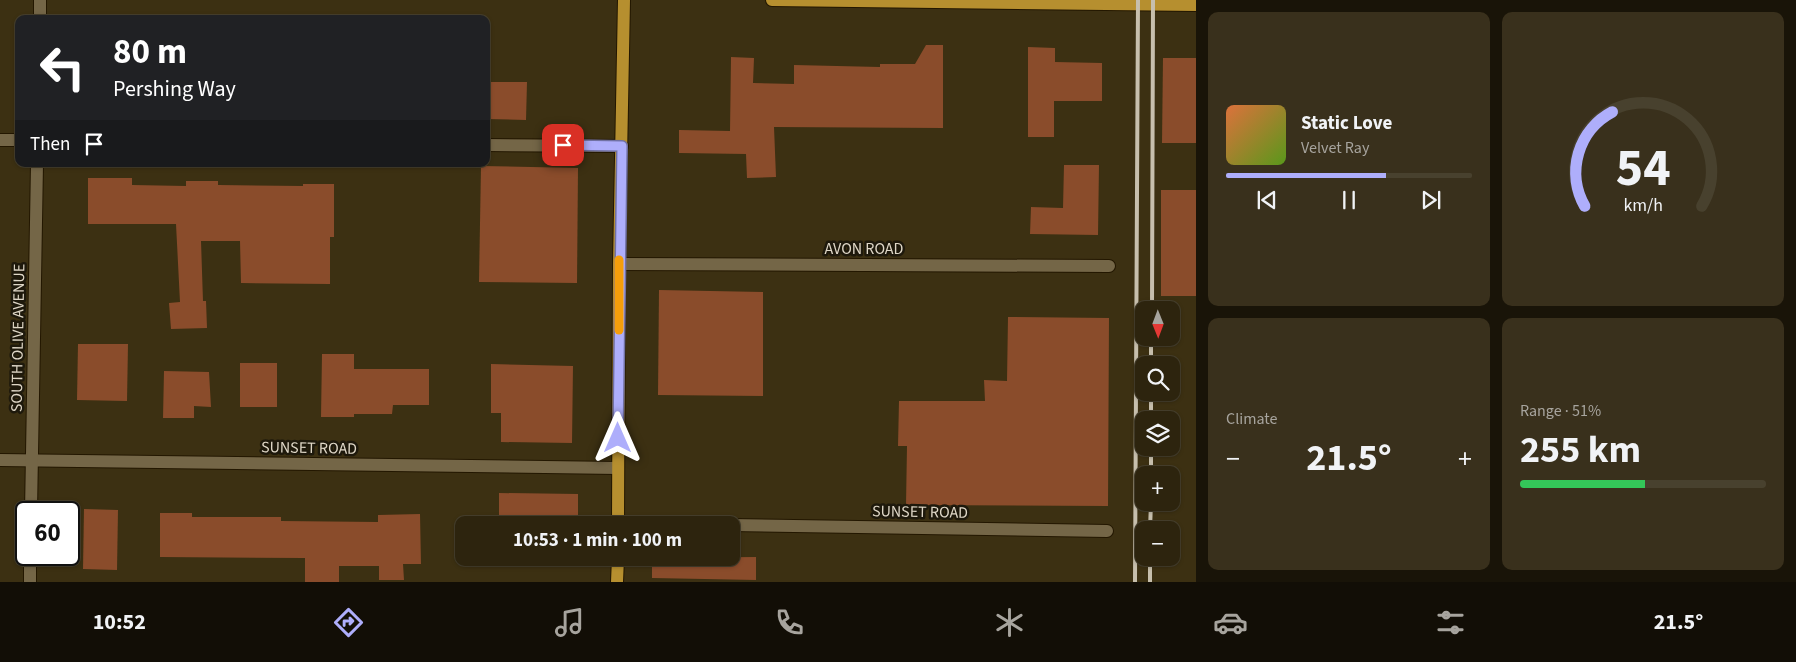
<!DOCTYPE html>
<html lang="en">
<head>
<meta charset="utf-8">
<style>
  body { margin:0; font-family:"Source Sans 3",sans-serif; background:#39301c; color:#f1f3f6; height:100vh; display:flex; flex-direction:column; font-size:19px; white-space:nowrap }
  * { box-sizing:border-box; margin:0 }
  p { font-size:16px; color:#a7a49e }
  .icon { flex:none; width:28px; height:28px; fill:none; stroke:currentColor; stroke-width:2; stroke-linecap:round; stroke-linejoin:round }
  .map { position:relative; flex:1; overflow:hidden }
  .side { display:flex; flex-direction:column; gap:12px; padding:12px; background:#191408; width:600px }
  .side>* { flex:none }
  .banner { position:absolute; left:15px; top:15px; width:475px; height:152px; border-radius:10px; box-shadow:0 1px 4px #0004,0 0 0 1px #48412e; background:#202124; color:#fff; overflow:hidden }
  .needle { width:32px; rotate:179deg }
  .controls { position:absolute; left:1135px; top:301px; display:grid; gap:10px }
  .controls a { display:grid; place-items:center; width:45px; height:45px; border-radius:10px; background:#2d240e; box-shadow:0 1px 4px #0004,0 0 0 1px #48412e; font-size:25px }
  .speed { position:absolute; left:15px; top:501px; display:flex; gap:10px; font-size:25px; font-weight:700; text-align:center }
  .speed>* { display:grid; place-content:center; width:65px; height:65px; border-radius:50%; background:#2d240e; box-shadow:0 1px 4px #0004,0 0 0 1px #48412e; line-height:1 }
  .speed .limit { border:2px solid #111; border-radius:8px; background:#fff; color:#111 }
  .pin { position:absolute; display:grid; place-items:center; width:42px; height:42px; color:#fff; margin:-21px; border-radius:10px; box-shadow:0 2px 8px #0006 }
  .me { position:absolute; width:55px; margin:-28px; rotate:0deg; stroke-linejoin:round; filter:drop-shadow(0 0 4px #0008) }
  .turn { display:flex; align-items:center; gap:18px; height:105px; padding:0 15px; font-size:22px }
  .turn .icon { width:65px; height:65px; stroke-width:2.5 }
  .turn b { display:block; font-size:35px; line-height:42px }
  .then { display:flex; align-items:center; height:48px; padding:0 15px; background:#0003; gap:10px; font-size:19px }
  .big { font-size:38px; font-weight:700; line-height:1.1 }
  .side .tile { flex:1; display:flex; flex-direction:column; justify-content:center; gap:8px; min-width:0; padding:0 18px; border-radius:10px; background:#39301c }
  .side .dial { align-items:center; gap:0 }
  .dial svg { height:130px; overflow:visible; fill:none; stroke:#48412e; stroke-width:7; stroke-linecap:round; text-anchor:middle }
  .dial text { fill:#f1f3f6; stroke:none }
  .song { display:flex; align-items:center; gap:15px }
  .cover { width:60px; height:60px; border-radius:8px; background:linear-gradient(135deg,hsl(20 70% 55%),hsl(90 70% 35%)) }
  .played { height:5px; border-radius:2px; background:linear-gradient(90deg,#aeaefb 65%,#48412e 65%) }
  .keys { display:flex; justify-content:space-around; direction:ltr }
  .heat { display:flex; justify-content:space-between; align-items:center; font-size:28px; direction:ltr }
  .charge { height:8px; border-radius:4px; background:linear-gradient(90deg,#34c759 51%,#48412e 0) }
  .side .tiles { flex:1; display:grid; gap:12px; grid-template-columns:repeat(2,1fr) }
  .trip { position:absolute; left:455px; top:516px; width:285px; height:50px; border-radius:10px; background:#2d240e; box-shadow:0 1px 4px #0004,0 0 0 1px #48412e; font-weight:700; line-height:50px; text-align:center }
  .dock { display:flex; height:80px; justify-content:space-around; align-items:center; background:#120e06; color:#a7a49e }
  .dock .icon { width:35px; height:35px }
  .dock .on { color:#aeaefb }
  .dock b { font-size:22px; color:#f1f3f6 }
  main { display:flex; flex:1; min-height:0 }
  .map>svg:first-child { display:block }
  .building { fill:#8a4c2b }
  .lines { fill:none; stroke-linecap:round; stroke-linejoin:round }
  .street-casing { stroke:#231700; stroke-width:14 }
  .secondary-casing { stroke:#231700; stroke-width:14 }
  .primary-casing { stroke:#231700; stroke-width:14 }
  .street { stroke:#746647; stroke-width:12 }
  .secondary { stroke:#746647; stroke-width:12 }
  .primary { stroke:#b68f2f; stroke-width:12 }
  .rail { stroke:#c7bfad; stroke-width:4 }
  .route-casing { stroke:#7171a3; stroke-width:12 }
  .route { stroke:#aeaefb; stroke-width:9 }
  .slow { stroke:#f59e0b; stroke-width:9 }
  .labels { text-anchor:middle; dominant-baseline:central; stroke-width:5; stroke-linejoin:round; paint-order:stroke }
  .street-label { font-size:16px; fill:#dfd7c7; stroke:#1e190c }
</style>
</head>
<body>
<main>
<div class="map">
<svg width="1196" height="582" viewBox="0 0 1196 582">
  <rect width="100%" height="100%" fill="#3c3012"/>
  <g class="building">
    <polygon points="926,45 943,45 943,128 774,127 776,177 747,178 746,154 679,153 679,130 730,131 731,57 754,58 753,83 794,84 794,65 880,67 880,64 915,64"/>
    <polygon points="1028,47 1055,48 1055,62 1102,63 1102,101 1054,101 1054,137 1028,137"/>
    <polygon points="1163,58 1196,58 1196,143 1162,143"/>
    <polygon points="486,82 527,82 526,120 486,119"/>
    <polygon points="1064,165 1099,165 1098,235 1030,234 1031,207 1063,208"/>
    <polygon points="481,166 578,168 577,283 479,282"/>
    <polygon points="88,178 132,178 132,185 186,186 186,181 218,181 218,185 303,186 303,184 334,184 334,237 330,237 330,284 241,283 240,241 201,241 203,301 206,301 207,328 171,329 169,303 180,302 176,224 88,224"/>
    <rect x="1161" y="190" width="35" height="106"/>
    <polygon points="659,290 763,292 763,396 658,395"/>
    <polygon points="1008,317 1109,318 1108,506 906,505 907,446 898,446 899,401 985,401 984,380 1007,381"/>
    <polygon points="78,344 128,344 127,401 77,400"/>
    <polygon points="322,354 354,354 354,369 429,369 429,405 393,405 392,414 354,414 354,417 321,417"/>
    <rect x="240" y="363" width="37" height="44"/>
    <polygon points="491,364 573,366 572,443 501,442 501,413 491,413"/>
    <polygon points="164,371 209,372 211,407 194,406 194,418 163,418"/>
    <polygon points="499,493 578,494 578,525 499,525"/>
    <polygon points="84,509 118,510 117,570 83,569"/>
    <polygon points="160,513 192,513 192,517 281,517 281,521 378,522 378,515 420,514 421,564 403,564 404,580 379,580 379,566 339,566 339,582 305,582 305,558 160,557"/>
    <polygon points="756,557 756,580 652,578 652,558"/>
    <rect x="499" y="558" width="52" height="3"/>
  </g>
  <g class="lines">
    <g class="street-casing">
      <g id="street">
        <polyline points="0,140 19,140"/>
        <polyline points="486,145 622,146"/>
        <polyline points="619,264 1109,266"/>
        <polyline points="0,460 618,468"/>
        <polyline points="618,524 722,525"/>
        <polyline points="731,525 1107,531"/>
      </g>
    </g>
    <g class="secondary-casing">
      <g id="secondary">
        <polyline points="40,19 40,0"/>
        <polyline points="31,512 37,164"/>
        <polyline points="30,582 30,555"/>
      </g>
    </g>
    <g class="primary-casing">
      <g id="primary">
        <polyline points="772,0 1196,5"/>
        <polyline points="618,525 619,264 624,0"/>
        <polyline points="617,582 618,558"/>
      </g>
    </g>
    <use href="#street" class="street"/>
    <use href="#secondary" class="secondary"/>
    <use href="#primary" class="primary"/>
    <g class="rail">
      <polyline points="1152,310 1153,0"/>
      <polyline points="1151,365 1151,338"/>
      <polyline points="1151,420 1151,392"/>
      <polyline points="1151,475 1151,448"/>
      <polyline points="1150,530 1151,502"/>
      <polyline points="1135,582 1138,0"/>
      <polyline points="1150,582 1150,558"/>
    </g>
  </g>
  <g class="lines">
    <g class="route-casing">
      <polyline id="route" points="563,145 622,146 618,438"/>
    </g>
    <use href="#route" class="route"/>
    <polyline class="slow" points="619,330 619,260"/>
  </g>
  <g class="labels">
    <g class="street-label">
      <text x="864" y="249">AVON ROAD</text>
      <text transform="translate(18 338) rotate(-89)">SOUTH OLIVE AVENUE</text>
      <text transform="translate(309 448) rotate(1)">SUNSET ROAD</text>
      <text transform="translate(920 512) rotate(1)">SUNSET ROAD</text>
    </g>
  </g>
</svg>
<div class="controls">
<a><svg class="needle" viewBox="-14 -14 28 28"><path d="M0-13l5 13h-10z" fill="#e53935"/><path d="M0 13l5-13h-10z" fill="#a7a49e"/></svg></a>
<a><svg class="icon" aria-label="search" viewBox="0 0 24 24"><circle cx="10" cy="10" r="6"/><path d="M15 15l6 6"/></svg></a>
<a><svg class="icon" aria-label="layers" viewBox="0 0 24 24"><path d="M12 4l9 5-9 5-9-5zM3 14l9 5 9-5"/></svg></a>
<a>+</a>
<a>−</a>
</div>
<div class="speed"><div class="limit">60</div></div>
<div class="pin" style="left:563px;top:145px;background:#d93025"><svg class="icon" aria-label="arrive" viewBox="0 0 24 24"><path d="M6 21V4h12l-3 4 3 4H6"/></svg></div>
<svg class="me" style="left:618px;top:438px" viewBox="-20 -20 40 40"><path d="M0-17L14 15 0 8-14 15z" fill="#aeaefb" stroke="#fff" stroke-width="4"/></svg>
<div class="trip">10:53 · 1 min · 100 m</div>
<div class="banner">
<div class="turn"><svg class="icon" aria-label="left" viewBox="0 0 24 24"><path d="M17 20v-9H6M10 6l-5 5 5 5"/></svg><div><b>80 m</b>Pershing Way</div></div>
<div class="then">Then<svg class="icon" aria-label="arrive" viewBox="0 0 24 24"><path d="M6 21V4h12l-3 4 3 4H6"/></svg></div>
</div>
</div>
<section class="side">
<div class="tiles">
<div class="tile">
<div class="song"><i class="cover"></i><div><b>Static Love</b><p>Velvet Ray</p></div></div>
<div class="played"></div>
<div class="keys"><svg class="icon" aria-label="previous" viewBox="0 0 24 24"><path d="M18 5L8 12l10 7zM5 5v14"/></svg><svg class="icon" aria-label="pause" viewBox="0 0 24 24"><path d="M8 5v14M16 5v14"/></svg><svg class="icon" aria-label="next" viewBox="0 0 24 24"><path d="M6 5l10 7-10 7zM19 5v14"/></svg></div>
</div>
<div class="tile dial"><svg viewBox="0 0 100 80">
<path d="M14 69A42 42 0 1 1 86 69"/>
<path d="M14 69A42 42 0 0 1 31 11" stroke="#aeaefb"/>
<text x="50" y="56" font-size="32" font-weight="700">54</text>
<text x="50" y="72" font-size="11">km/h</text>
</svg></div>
<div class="tile"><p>Climate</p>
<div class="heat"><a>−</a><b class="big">21.5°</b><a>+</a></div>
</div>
<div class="tile"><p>Range · 51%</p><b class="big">255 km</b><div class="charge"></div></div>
</div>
</section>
</main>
<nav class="dock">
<b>10:52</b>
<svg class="icon on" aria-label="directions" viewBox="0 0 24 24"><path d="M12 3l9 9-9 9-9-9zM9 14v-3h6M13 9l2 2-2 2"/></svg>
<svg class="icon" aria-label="music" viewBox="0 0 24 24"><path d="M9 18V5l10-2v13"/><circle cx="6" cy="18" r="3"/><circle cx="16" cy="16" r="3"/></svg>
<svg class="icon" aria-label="phone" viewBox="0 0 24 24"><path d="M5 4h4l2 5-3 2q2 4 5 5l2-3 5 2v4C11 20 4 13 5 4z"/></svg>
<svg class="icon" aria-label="climate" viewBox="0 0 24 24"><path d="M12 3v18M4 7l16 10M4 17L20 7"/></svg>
<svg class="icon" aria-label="car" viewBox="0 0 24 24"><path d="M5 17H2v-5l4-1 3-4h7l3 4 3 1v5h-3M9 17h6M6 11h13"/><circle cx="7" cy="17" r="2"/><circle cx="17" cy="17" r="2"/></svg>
<svg class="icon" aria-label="filters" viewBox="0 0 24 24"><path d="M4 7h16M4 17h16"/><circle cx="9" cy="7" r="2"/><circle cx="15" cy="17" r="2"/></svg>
<b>21.5°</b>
</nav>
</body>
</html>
